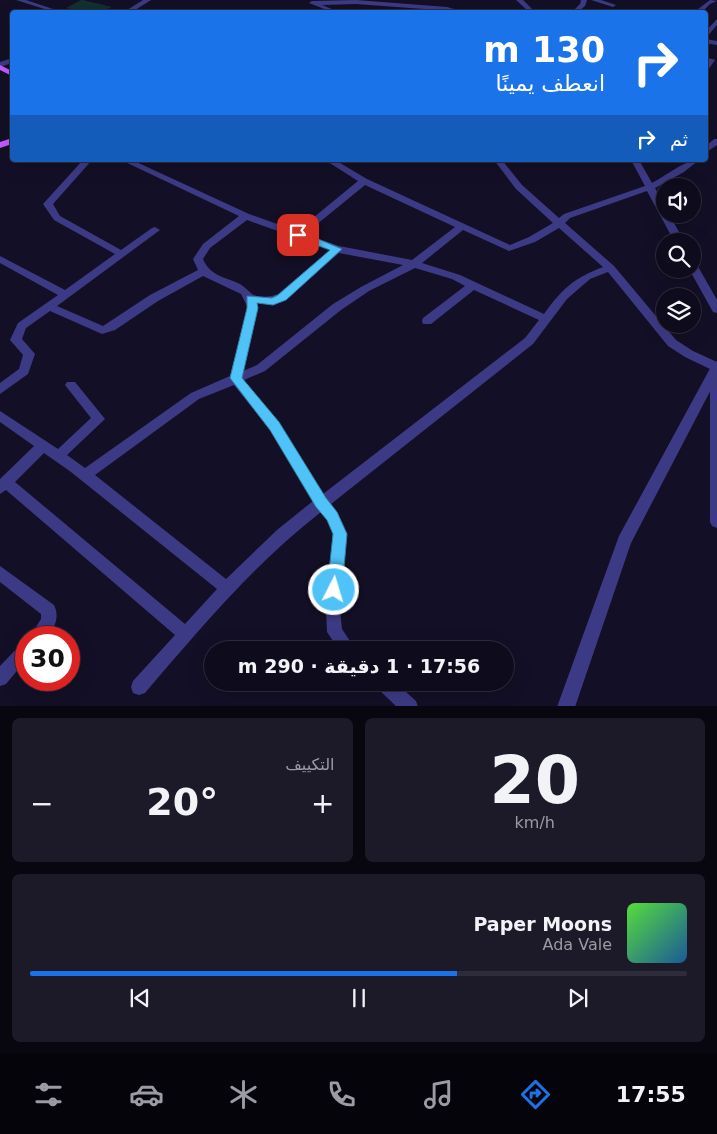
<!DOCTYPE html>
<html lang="ar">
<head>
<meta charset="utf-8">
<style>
  body { margin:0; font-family:"DejaVu Sans",Cairo,sans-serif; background:#1c1929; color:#f1f3f6; direction:rtl; height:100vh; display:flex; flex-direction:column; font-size:19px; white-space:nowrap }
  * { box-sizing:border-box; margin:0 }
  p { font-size:16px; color:#9b9ba3 }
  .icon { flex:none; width:28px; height:28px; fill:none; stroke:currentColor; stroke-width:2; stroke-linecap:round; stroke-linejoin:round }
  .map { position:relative; height:706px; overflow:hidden; direction:ltr }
  .drawer { display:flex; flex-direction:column; gap:12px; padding:12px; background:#08060f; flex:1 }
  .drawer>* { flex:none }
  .top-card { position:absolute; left:10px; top:10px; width:698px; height:152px; border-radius:5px; box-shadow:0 5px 20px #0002,0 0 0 1px #2e2b3b; direction:rtl; background:#1a73e8; color:#fff; overflow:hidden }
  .buttons { position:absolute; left:656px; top:178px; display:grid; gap:10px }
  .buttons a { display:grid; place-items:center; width:45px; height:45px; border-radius:50%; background:#0e0b1c; box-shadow:0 5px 20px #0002,0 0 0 1px #2e2b3b; font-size:25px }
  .speed { position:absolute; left:15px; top:626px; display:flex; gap:10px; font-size:25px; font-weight:700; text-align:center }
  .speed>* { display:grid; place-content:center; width:65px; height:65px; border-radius:50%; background:#0e0b1c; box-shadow:0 5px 20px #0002,0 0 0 1px #2e2b3b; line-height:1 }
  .speed .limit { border:8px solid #d22; background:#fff; color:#111 }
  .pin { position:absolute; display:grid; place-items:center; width:42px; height:42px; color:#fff; margin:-21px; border-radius:10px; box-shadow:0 2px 8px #0006 }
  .me { position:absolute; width:55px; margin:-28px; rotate:5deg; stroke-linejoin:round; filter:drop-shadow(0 0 4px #0008) }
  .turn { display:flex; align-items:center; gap:18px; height:105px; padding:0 20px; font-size:22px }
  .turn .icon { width:65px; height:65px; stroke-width:2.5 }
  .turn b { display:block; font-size:35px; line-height:42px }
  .then { display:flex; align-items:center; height:48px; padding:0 20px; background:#0003; gap:10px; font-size:19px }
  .big { font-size:38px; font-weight:700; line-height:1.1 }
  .drawer .card { flex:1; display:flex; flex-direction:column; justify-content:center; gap:8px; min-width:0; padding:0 18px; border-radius:8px; background:#1c1929 }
  .drawer .dial { align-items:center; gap:0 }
  .dial b { font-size:65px; line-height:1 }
  .song { display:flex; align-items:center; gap:15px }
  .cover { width:60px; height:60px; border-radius:8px; background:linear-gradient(135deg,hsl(110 70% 55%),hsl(210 70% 35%)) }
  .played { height:5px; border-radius:2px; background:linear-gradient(90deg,#1a73e8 65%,#2e2b3b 65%) }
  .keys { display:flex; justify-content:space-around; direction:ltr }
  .heat { display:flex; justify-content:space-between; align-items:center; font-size:28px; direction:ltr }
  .drawer .tiles { flex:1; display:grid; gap:12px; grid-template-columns:1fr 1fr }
  .card:last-child { grid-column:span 2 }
  .trip { position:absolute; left:204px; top:641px; width:310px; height:50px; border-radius:25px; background:#0e0b1c; box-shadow:0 5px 20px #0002,0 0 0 1px #2e2b3b; font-weight:700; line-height:50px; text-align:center; direction:rtl }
  .dock { display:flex; height:80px; justify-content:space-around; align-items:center; background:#06040b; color:#9b9ba3 }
  .dock .icon { width:35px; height:35px }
  .dock .current { color:#1a73e8 }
  .dock b { font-size:22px; color:#f1f3f6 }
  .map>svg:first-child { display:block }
  .green { fill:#12302f }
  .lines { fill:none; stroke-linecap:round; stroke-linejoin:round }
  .minor { fill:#3d3a85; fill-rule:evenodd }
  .tertiary { fill:#3d3a85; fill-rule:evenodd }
  .primary { fill:#c25bff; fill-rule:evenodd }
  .route { fill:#4fc3f7; stroke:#337fa1 }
</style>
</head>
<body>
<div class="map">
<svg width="717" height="707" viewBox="0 0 717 707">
  <rect width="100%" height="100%" fill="#130f26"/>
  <path class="green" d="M81,0H83L112,7C96,15 83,12 66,8Z"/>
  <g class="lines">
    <g class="minor">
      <polygon points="16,0 26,0 62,12 54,12"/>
      <polygon points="356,0 447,7 465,12 356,4 322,5 339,12 332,12 309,3 312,1"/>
      <polygon points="516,0 523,0 535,12 529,12"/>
      <polygon points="581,0 587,0 585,6 578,12 572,12 580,4"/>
      <polygon points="591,0 601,0 616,5 613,7"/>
      <polygon points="710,0 717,1 710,4 702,12 682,12 685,10 697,10"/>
      <polygon points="717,19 717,25 705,39 717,41 717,45 705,43 705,32"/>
      <polygon points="705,57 715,60 708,70 705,70"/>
      <polygon points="714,139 717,139 717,145 705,153 705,147"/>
      <path d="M83,160H92L53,204L60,216L121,250L152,228L155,227L160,230L57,306L103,326L150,295L198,270L193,259L203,244L239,216L121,160H132L249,214L297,231L358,181L325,160H335L367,179L510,245L529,237L553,223L516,189L494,160H502L522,185L559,218L564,214L645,186L631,160H639L652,183C666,176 684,160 699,160L684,172L655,188L665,207V214H669L684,241H674L647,191L570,218L565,223L614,266L676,340L693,351L717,362V528L712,526L710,522V369L685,357L668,346L608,272L590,279L567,299L533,344L331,504L337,512L347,534L340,609L342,629L356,650H339L327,632L326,609L333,534L327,520L321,512C254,564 200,629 145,693L139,695L133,693L131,687L133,681L175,635L6,490L0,494V479L34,446L0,422V411L58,449L91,418L65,385L67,382H75L105,419L67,455L85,468L191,393L230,376L248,308L241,294L203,276L158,301L115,330L102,334L50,311L26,328L22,339L35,354L28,374L0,394V383L19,369L23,355L10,340L18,323L58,295L0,263V256L65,290L115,254L54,220L43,204ZM365,185L455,227L412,260L339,246L305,234ZM247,220L330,250L278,294C272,297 258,298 252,294C248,291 245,287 240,284C225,277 210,276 203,259L210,248ZM559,228L603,267C574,278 562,289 544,314L460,275L422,263L463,230L509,251L535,242ZM339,253L403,265L361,287L333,304L257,365L243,371L258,308L256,302L273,305L286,300ZM415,268L452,279L465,286L423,318L422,321L423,324H431L474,290L539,320L525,338L323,494L278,422L244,380L265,371L341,310L369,291ZM234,385L270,430L313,501L277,530L226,579L95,475L199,399ZM44,453L71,472L217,589L185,624L15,482Z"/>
      <polygon points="692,262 696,263 717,300 717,313 713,312 689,269 692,269"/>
      <path d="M0,566L54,605C60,618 55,627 46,638H29L41,619V614L0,582Z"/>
      <polygon points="26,641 26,660 6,684 0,686 0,666 21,644"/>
      <polygon points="375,682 395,682 416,701 418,707 397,707 377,688"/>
    </g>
    <g class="tertiary">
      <polygon points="143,0 151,0 132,12 124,12"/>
      <polygon points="12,58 12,63 0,67 0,62"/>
      <polygon points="717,361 717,378 631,543 575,707 557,707 619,536 713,363"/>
    </g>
    <g class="primary">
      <polygon points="0,65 12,71 12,76 0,70"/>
      <polygon points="12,138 12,144 0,148 0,142"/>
    </g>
  </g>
  <polygon class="route" points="294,232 301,232 342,249 286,300 273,305 257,303 258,308 242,378 279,422 326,498 337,512 347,534 342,590 340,596 334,598 329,596 327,590 333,534 327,520 316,507 270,430 230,378 247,308 247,296 272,298 278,295 330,250 294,237"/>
</svg>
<div class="buttons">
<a><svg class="icon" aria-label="sound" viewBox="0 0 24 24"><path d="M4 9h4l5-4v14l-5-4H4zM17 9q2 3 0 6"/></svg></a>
<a><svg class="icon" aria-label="search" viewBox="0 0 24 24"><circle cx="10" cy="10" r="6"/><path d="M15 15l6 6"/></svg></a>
<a><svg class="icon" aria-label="layers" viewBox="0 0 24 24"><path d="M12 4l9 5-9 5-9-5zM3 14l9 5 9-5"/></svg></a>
</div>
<div class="speed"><div class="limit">30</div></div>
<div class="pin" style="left:298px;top:235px;background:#d93025"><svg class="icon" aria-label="arrive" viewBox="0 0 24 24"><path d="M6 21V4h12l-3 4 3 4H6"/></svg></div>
<svg class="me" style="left:334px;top:590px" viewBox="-20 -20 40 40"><circle r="17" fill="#4fc3f7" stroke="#fff" stroke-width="3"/><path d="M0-11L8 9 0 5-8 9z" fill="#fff"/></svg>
<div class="trip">17:56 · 1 دقيقة · 290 m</div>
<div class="top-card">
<div class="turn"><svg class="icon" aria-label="right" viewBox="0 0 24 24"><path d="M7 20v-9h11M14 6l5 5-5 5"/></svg><div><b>130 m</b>انعطف يمينًا</div></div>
<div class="then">ثم<svg class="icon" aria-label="right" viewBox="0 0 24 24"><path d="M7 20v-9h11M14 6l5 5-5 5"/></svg></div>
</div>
</div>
<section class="drawer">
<div class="tiles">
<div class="card dial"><b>20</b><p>km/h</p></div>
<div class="card"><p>التكييف</p>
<div class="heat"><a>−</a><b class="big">20°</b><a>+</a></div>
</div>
<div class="card">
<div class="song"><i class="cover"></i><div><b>Paper Moons</b><p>Ada Vale</p></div></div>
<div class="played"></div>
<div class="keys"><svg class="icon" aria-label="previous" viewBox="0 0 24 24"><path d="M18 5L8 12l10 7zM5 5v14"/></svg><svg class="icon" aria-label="pause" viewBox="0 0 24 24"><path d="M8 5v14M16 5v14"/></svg><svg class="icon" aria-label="next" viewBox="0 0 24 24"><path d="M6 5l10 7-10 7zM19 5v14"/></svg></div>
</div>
</div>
</section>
<nav class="dock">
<b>17:55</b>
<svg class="icon current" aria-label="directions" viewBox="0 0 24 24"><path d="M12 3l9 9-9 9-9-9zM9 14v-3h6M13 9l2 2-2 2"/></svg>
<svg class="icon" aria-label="music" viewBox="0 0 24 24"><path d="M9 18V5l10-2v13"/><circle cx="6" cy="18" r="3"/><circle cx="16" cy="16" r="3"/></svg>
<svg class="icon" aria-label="phone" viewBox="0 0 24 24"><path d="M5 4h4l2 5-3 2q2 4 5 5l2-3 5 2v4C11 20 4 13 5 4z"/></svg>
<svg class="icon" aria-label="climate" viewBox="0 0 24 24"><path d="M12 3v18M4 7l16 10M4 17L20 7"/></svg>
<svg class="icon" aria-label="car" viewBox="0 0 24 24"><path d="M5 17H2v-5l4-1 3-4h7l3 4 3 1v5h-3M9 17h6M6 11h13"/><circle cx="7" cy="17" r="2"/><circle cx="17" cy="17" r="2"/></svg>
<svg class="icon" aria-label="filters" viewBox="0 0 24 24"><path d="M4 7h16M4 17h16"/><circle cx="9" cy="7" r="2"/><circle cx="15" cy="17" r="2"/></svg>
</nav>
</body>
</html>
